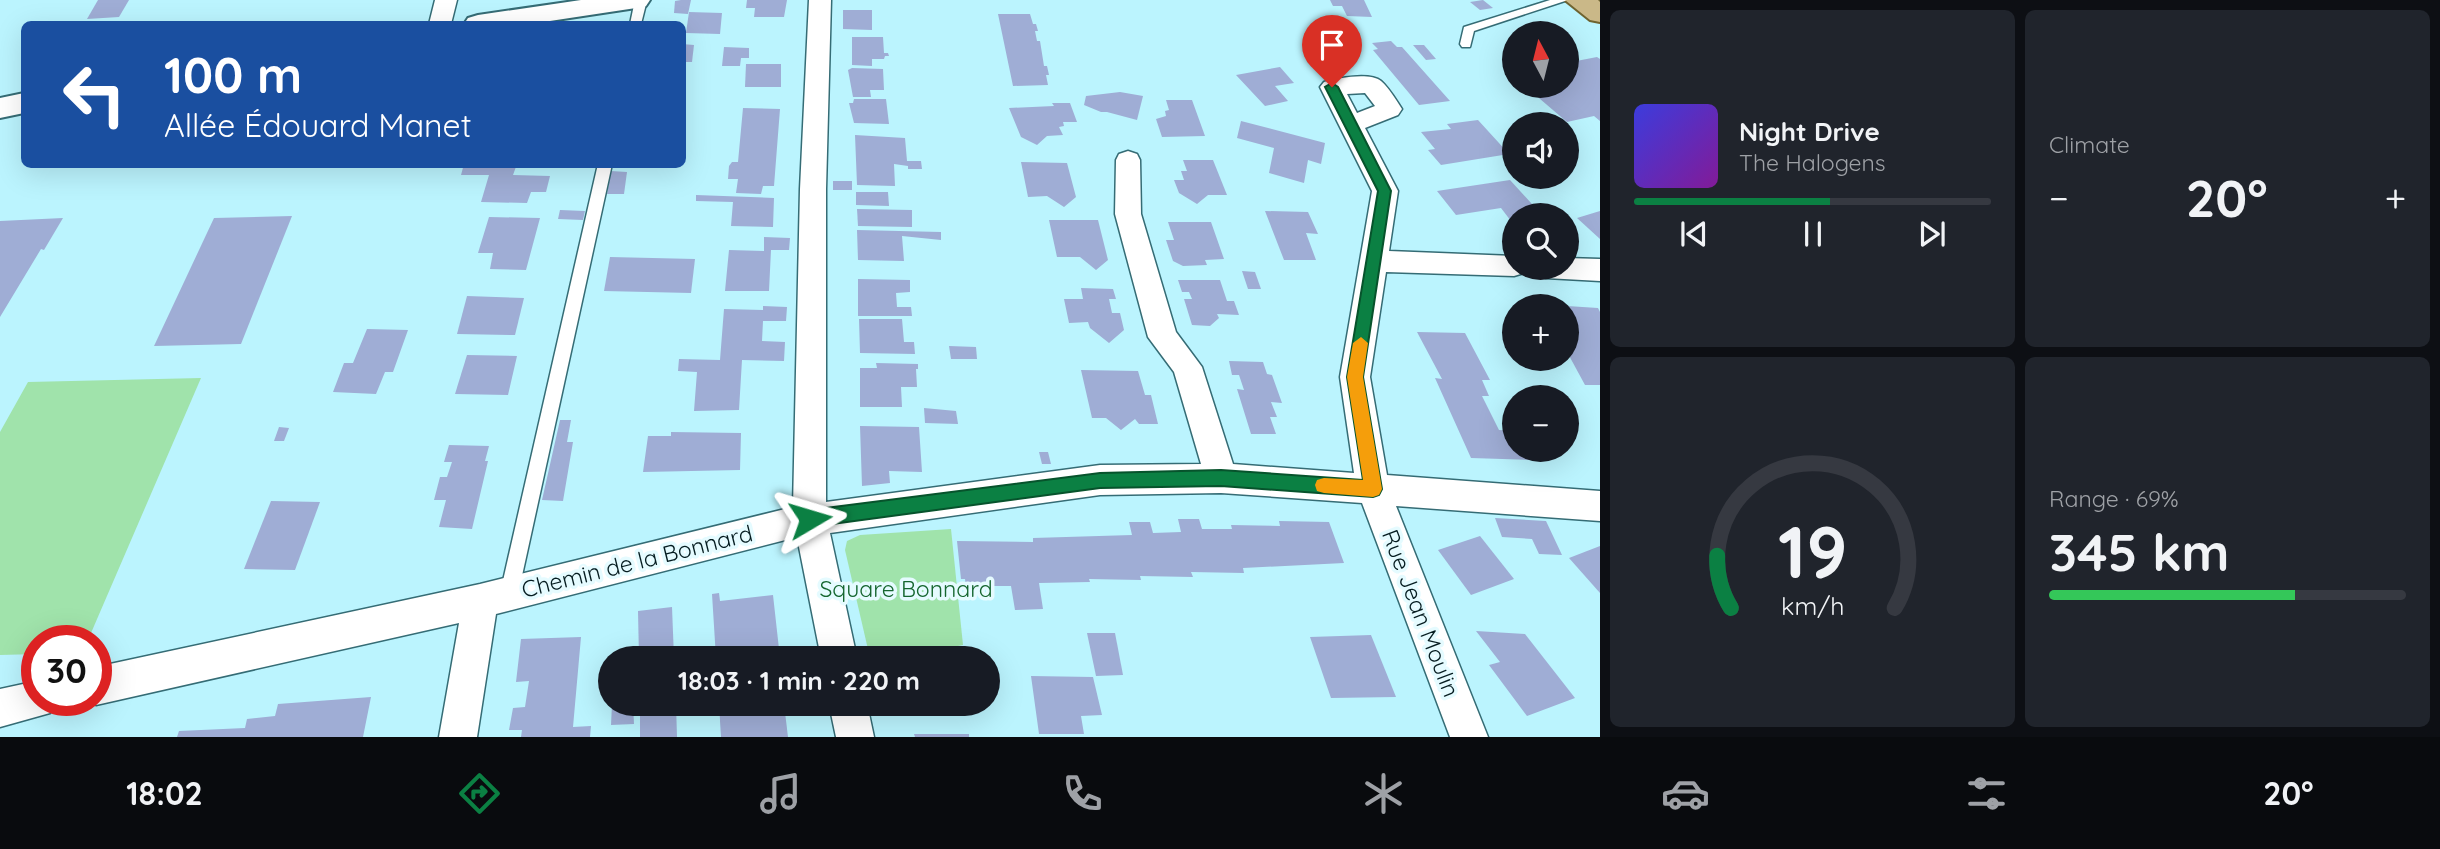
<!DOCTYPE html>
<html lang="en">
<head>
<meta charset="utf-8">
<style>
  body { margin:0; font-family:Quicksand,sans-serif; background:#20242c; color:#f1f3f6; height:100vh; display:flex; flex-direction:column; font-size:26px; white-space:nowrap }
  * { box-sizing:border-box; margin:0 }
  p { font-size:23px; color:#9ea1a6 }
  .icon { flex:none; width:38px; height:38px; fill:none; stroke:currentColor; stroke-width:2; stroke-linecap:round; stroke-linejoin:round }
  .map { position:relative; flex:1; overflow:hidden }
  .details { display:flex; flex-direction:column; gap:10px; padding:10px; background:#0d0f14; width:840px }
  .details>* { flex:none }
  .banner { position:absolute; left:21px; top:21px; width:665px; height:147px; border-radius:10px; box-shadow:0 7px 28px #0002; background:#1a4fa0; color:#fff; overflow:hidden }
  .needle { width:46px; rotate:353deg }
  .buttons { position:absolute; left:1502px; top:21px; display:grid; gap:14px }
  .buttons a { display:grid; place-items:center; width:77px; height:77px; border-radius:50%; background:#171b24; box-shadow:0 7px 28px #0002; font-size:35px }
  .speed { position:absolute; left:21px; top:625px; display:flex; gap:14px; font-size:35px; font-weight:700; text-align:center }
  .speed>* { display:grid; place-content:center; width:91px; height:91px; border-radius:50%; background:#171b24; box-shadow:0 7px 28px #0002; line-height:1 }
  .speed .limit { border:10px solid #d22; background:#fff; color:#111 }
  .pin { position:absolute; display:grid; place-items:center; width:60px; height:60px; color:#fff; margin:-72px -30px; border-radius:50% 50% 50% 0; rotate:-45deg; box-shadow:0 0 7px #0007 }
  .pin .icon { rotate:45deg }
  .me { position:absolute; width:77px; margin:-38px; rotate:83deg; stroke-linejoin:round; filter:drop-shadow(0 0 5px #0008) }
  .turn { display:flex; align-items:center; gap:24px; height:147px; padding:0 28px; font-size:32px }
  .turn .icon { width:91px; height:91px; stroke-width:2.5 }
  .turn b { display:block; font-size:49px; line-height:60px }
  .big { font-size:52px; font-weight:800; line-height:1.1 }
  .details .tile { flex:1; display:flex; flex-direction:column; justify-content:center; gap:10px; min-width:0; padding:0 24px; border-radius:10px; background:#20242c }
  .details .dial { align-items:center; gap:0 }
  .dial svg { height:182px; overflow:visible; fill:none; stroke:#363941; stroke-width:7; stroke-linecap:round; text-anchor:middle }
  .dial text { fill:#f1f3f6; stroke:none }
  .song { display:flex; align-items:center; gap:21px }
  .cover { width:84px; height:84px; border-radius:10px; background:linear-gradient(135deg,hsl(240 70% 55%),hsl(290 70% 35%)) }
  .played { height:7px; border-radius:4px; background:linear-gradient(90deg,#0b8043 55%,#363941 55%) }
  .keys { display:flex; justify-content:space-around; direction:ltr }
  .heat { display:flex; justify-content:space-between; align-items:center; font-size:38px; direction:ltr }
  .charge { height:10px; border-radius:5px; background:linear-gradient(90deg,#34c759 69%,#363941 0) }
  .details .tiles { flex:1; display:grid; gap:10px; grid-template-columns:repeat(2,1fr) }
  .trip { position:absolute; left:598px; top:646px; width:402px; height:70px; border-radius:35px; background:#171b24; box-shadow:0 7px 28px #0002; font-weight:800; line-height:70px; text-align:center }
  .tabs { display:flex; height:112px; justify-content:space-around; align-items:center; background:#090b0e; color:#9ea1a6 }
  .tabs .icon { width:49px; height:49px }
  .tabs .current { color:#0b8043 }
  .tabs b { font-size:32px; color:#f1f3f6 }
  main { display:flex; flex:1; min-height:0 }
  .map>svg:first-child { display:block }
  .green { fill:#a0e3ab }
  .building { fill:#9fadd5 }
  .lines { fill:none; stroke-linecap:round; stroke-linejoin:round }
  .lane-casing { stroke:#356c75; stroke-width:3 }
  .street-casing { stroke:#356c75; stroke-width:3 }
  .secondary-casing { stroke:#356c75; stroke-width:4 }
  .primary-casing { stroke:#6e6330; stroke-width:4 }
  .lane { fill:#fff; fill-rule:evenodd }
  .street { fill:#fff; fill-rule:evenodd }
  .secondary { fill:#fff; fill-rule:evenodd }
  .primary { fill:#cab888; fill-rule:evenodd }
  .route { fill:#0b8043; stroke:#07532c; stroke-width:2 }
  .slow { fill:#f59e0b }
  .labels { text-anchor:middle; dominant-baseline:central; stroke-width:7; stroke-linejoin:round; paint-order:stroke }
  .street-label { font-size:23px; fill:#051c20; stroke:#e5fbff }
  .park-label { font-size:23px; fill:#15662f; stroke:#e5fbff }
</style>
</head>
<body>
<main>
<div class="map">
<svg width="1600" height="737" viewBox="0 0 1600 737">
  <rect width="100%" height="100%" fill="#bbf4fe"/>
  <g class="green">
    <polygon points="201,378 88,640 37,640 37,654 0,655 0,432 28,382"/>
    <polygon points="951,529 963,645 897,658 870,658 845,550 847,541 860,535"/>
  </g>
  <g class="building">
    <polygon points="98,0 129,0 119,17 87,19"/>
    <polygon points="681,0 691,0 688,14 674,13 675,1"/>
    <polygon points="747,0 787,0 784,17 754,17 755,8 746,8"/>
    <polygon points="1330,0 1364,0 1372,17 1347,16 1342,6 1333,6"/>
    <polygon points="1483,0 1493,8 1480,10 1470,2"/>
    <polygon points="843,10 872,10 872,30 843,29"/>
    <polygon points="689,12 722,13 720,34 686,33"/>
    <polygon points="998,14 1030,14 1033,24 1036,24 1038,31 1035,31 1037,41 1040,41 1044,66 1047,66 1049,75 1046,75 1048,85 1013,86"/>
    <polygon points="852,37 883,37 884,53 888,53 889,56 885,56 884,59 872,59 872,66 852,65"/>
    <polygon points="1391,41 1397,47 1402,47 1450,101 1419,105 1373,50 1378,49 1372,43"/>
    <polygon points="682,44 694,45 692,62 682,62"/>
    <polygon points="1413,45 1424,45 1436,59 1426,60"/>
    <polygon points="724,47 749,48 749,58 741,58 740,66 722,66"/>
    <polygon points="1597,57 1600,59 1600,121 1594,116 1567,122 1526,87 1566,86 1566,63"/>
    <polygon points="746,64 781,64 781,87 745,87"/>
    <polygon points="1280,67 1294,83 1275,86 1288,101 1265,106 1236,75"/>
    <polygon points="852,68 883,69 884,90 870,90 871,97 853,97 848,70"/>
    <polygon points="1120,92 1143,96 1137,120 1107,112 1101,112 1084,105 1086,96"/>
    <polygon points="854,99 886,99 889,124 854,123 849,103 853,103"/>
    <polygon points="1166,100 1192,100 1205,136 1162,137 1156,119 1166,116 1165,111 1169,110"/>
    <polygon points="1052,103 1070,103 1077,122 1063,122 1064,126 1059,127 1063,135 1047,136 1037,145 1021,137 1009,108 1054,106"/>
    <polygon points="743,108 780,109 774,186 763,186 761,194 736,193 738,179 728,179 729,166 732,162 738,162"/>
    <polygon points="1478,120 1509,154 1441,165 1428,150 1435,149 1421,132 1451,129 1447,124"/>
    <polygon points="1241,121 1325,143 1321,164 1308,160 1304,183 1269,173 1274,148 1237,138"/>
    <polygon points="855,135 905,138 907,161 921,161 922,169 908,169 908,166 894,164 895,186 857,185"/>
    <polygon points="1183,160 1213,160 1227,195 1208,195 1197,204 1179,193 1174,180 1184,180 1181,171 1187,171"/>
    <polygon points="1021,162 1067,163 1076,197 1064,207 1047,196 1028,197"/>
    <polygon points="464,164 517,164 513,175 550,176 546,192 531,192 527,203 481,202 489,175 461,175"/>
    <polygon points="611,171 627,172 624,194 607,194"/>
    <polygon points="1510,180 1542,215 1514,215 1514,225 1501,208 1456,215 1437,191"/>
    <rect x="833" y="181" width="19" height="9"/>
    <polygon points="856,192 888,192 889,206 856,205"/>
    <polygon points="696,195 774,198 773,227 731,226 733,202 696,201"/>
    <polygon points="857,209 912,210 912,227 858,226"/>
    <polygon points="560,210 585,211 583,220 558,219"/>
    <polygon points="1265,211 1308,212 1318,234 1306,233 1316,260 1284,260"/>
    <polygon points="1600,211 1600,239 1577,218"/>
    <polygon points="292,216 241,344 154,346 214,218"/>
    <polygon points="489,217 540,218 526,270 490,269 493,253 478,253"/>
    <polygon points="63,218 44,250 41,249 0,317 0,221"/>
    <polygon points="1049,220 1098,220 1108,260 1096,270 1080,257 1057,257"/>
    <polygon points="1168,222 1211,222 1224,259 1205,260 1207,265 1183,266 1173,261 1166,240 1174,240"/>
    <polygon points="857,230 941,232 941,240 902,236 904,261 858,260"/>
    <polygon points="764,237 790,238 789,250 771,250 769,291 725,291 729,250 764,251"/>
    <polygon points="610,257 695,259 691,293 604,291"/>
    <polygon points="1242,271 1255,272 1261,289 1248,289"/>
    <polygon points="858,279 910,280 910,292 896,293 897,307 911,307 912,316 858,316"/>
    <polygon points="1178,280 1220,280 1227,301 1234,301 1239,315 1217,314 1219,318 1210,326 1192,325 1184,299 1192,299 1189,292 1182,292"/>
    <polygon points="1081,288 1113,289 1116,299 1109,299 1112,313 1120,313 1124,330 1109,343 1090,328 1088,322 1069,323 1064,299 1083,299"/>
    <polygon points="467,296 524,298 515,335 457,334"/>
    <polygon points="763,306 787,307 786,321 763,321 762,341 785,342 784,361 742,360 739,410 694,411 697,372 678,371 679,359 720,360 724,309 763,310"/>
    <polygon points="1567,306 1598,308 1600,312 1600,385 1585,385 1566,350 1566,320 1575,320"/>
    <polygon points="859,319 902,319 904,342 914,342 915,354 860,353"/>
    <polygon points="367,329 408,330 393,372 385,372 376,394 333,392 344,363 353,363"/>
    <polygon points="1417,332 1465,333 1490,380 1482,380 1489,396 1482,396 1499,430 1514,431 1514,450 1527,450 1532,460 1471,458 1435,378 1442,379"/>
    <polygon points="949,346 976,347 977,359 951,359"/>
    <polygon points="467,355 517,356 508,395 455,394"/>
    <polygon points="1229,361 1263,362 1267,374 1272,375 1282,403 1271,402 1277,417 1270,417 1276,434 1251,434 1237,389 1244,390 1239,375 1232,375"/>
    <polygon points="876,363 918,364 918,369 916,369 917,387 901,387 902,407 860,407 860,368 877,368"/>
    <polygon points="1081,370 1138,371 1145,395 1151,395 1158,424 1139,424 1135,419 1121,430 1106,418 1092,418"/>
    <polygon points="924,408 956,411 958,424 925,423"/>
    <polygon points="560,420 571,420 567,442 573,442 563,501 542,500"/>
    <polygon points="860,426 919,427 922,472 889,471 890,483 862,486"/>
    <polygon points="279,427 289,428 284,441 274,441"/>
    <polygon points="671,432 741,433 740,470 643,472 648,436 671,436"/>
    <polygon points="449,445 489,446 485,461 488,461 472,529 439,527 446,500 434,500 440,477 447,477 452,462 444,462"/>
    <polygon points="1039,452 1048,452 1051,464 1042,464"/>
    <polygon points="271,501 320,502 295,570 244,569"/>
    <polygon points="1495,518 1546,521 1562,555 1539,554 1532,539 1502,537"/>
    <polygon points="1178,519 1199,519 1202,529 1232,529 1231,525 1280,526 1279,521 1329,522 1344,563 1243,568 1244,573 1191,572 1193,577 1140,576 1141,580 1089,579 1090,582 1039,583 1043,609 1015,610 1011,586 966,586 965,579 961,579 957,541 1033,542 1033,538 1132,535 1129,522 1150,522 1153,533 1181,532"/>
    <polygon points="1480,536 1514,579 1471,595 1438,550"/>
    <polygon points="1600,546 1600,593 1569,558"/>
    <polygon points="719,593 720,601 773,595 780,658 716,658 712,594"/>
    <polygon points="672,607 674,658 639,658 638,611"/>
    <polygon points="1476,631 1525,634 1575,698 1527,716 1489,665 1500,662"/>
    <polygon points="1087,633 1115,633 1123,675 1096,676"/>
    <polygon points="1371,635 1396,697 1331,698 1310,637"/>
    <polygon points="581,637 573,727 591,726 590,737 521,737 522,730 509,730 513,708 525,707 529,681 516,682 521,639"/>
    <polygon points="1031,676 1093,677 1102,715 1081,716 1084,734 1039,734"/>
    <polygon points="371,697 363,737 177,737 179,731 245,728 247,719 275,716 278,704"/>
    <polygon points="612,704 633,704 634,724 611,725"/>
    <polygon points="640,704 676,704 677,737 640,737"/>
    <polygon points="719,704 784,704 788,737 721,737"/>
    <polygon points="914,734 969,734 969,737 915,737"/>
  </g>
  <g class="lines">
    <g class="lane-casing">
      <g id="lane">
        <polygon points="635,0 647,0 641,24 630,24"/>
        <polygon points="1550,0 1568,0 1474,31 1470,47 1462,47 1460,44 1464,27"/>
        <polygon points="598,164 612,164 518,594 516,600 509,603 502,600 500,594"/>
      </g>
    </g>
    <g class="street-casing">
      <g id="street">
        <polygon points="435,0 457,0 451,24 429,24"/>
        <path d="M809,0H831L826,189V502L1100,465L1201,464L1174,372L1148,337L1115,214L1116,160L1119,154L1128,151L1137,154L1140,160L1141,214L1176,332L1202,367L1233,464L1354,473L1340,377L1372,191L1320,87L1324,82C1337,78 1370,72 1381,81C1389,88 1396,100 1402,109L1398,115L1365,128L1398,191L1389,251L1514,256V268H1527L1524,273L1514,276L1386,272L1370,377L1387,475L1600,491V521L1396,506L1488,737H1450L1362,503L1221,493L1100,495L830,533L857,658H821L797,537L496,614L477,737H439L459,623L96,705L85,700H96V667L480,584L793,507L800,189ZM1365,93L1375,106L1357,113L1347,94Z"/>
        <polygon points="1566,258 1600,259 1600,281 1546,278 1536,275 1532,268 1566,268"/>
        <polygon points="37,681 37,700 56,700 50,713 0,727 0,689"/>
        <polygon points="829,704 867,704 874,737 836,737"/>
      </g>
    </g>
    <g class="secondary-casing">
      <g id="secondary">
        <polygon points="581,0 650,0 646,6 636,8 530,24 464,24 468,18 478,15"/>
        <polygon points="24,93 24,113 0,118 0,98"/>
      </g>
    </g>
    <g class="primary-casing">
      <polygon id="primary" points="1565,0 1598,0 1600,2 1600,22 1590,20"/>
    </g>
    <use href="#lane" class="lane"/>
    <use href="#street" class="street"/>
    <use href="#secondary" class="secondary"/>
    <use href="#primary" class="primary"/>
  </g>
  <polygon class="route" points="1332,83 1338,87 1391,191 1363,377 1382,489 1379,495 1373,497 1221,486 1100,488 810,527 803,524 801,519 803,513 810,510 1100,473 1221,470 1363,480 1347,377 1378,191 1325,87"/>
  <polygon class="slow" points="1361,337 1368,343 1363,377 1382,489 1379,495 1373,497 1324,493 1317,491 1315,485 1317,480 1324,478 1363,480 1347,377 1353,343"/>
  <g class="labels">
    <g class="street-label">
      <text transform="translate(637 561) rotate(-14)">Chemin de la Bonnard</text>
      <text transform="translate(1421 613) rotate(69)">Rue Jean Moulin</text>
    </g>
    <g class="park-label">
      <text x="906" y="588">Square Bonnard</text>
    </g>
  </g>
</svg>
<div class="buttons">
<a><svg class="needle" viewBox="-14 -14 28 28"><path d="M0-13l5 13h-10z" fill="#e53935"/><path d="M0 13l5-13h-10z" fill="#9ea1a6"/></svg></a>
<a><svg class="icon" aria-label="sound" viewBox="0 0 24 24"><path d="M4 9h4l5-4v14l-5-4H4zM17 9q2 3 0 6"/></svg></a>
<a><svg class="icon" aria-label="search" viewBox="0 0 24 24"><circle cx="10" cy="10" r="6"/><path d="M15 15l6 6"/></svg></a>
<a>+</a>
<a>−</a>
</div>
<div class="speed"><div class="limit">30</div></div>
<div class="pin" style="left:1332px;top:87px;background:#d93025"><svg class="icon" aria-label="arrive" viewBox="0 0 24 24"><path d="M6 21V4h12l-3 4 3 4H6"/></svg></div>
<svg class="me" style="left:810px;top:519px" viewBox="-20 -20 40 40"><path d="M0-17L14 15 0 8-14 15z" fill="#0b8043" stroke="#fff" stroke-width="4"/></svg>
<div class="trip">18:03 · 1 min · 220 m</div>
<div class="banner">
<div class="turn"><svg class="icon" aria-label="left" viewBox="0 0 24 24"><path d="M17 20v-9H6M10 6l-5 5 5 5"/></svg><div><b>100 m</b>Allée Édouard Manet</div></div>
</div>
</div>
<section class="details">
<div class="tiles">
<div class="tile">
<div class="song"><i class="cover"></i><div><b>Night Drive</b><p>The Halogens</p></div></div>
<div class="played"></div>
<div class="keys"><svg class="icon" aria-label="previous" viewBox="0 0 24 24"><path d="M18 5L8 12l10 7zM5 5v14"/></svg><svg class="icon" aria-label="pause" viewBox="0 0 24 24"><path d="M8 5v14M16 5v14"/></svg><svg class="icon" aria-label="next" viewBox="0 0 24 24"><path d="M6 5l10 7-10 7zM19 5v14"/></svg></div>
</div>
<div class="tile"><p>Climate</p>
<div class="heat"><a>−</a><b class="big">20°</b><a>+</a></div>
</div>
<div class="tile dial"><svg viewBox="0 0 100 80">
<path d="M14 69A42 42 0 1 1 86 69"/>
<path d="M14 69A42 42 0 0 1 8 46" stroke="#0b8043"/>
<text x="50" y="56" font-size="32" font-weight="700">19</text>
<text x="50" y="72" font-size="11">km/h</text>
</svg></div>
<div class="tile"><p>Range · 69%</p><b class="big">345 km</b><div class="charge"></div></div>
</div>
</section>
</main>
<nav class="tabs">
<b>18:02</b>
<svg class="icon current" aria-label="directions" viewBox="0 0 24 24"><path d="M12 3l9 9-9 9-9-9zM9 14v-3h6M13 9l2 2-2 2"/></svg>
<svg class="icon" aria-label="music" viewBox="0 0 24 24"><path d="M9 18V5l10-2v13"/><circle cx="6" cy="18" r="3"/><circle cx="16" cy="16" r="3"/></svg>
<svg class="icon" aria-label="phone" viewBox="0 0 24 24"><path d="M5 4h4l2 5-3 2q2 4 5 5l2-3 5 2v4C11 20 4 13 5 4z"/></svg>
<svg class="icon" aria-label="climate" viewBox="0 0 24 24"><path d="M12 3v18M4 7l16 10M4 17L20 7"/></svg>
<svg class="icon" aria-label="car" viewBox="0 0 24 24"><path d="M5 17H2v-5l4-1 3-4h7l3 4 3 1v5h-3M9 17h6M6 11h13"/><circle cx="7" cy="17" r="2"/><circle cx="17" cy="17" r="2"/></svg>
<svg class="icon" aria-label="filters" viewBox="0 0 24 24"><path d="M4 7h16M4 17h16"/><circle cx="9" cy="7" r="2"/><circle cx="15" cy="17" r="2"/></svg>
<b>20°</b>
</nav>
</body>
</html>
